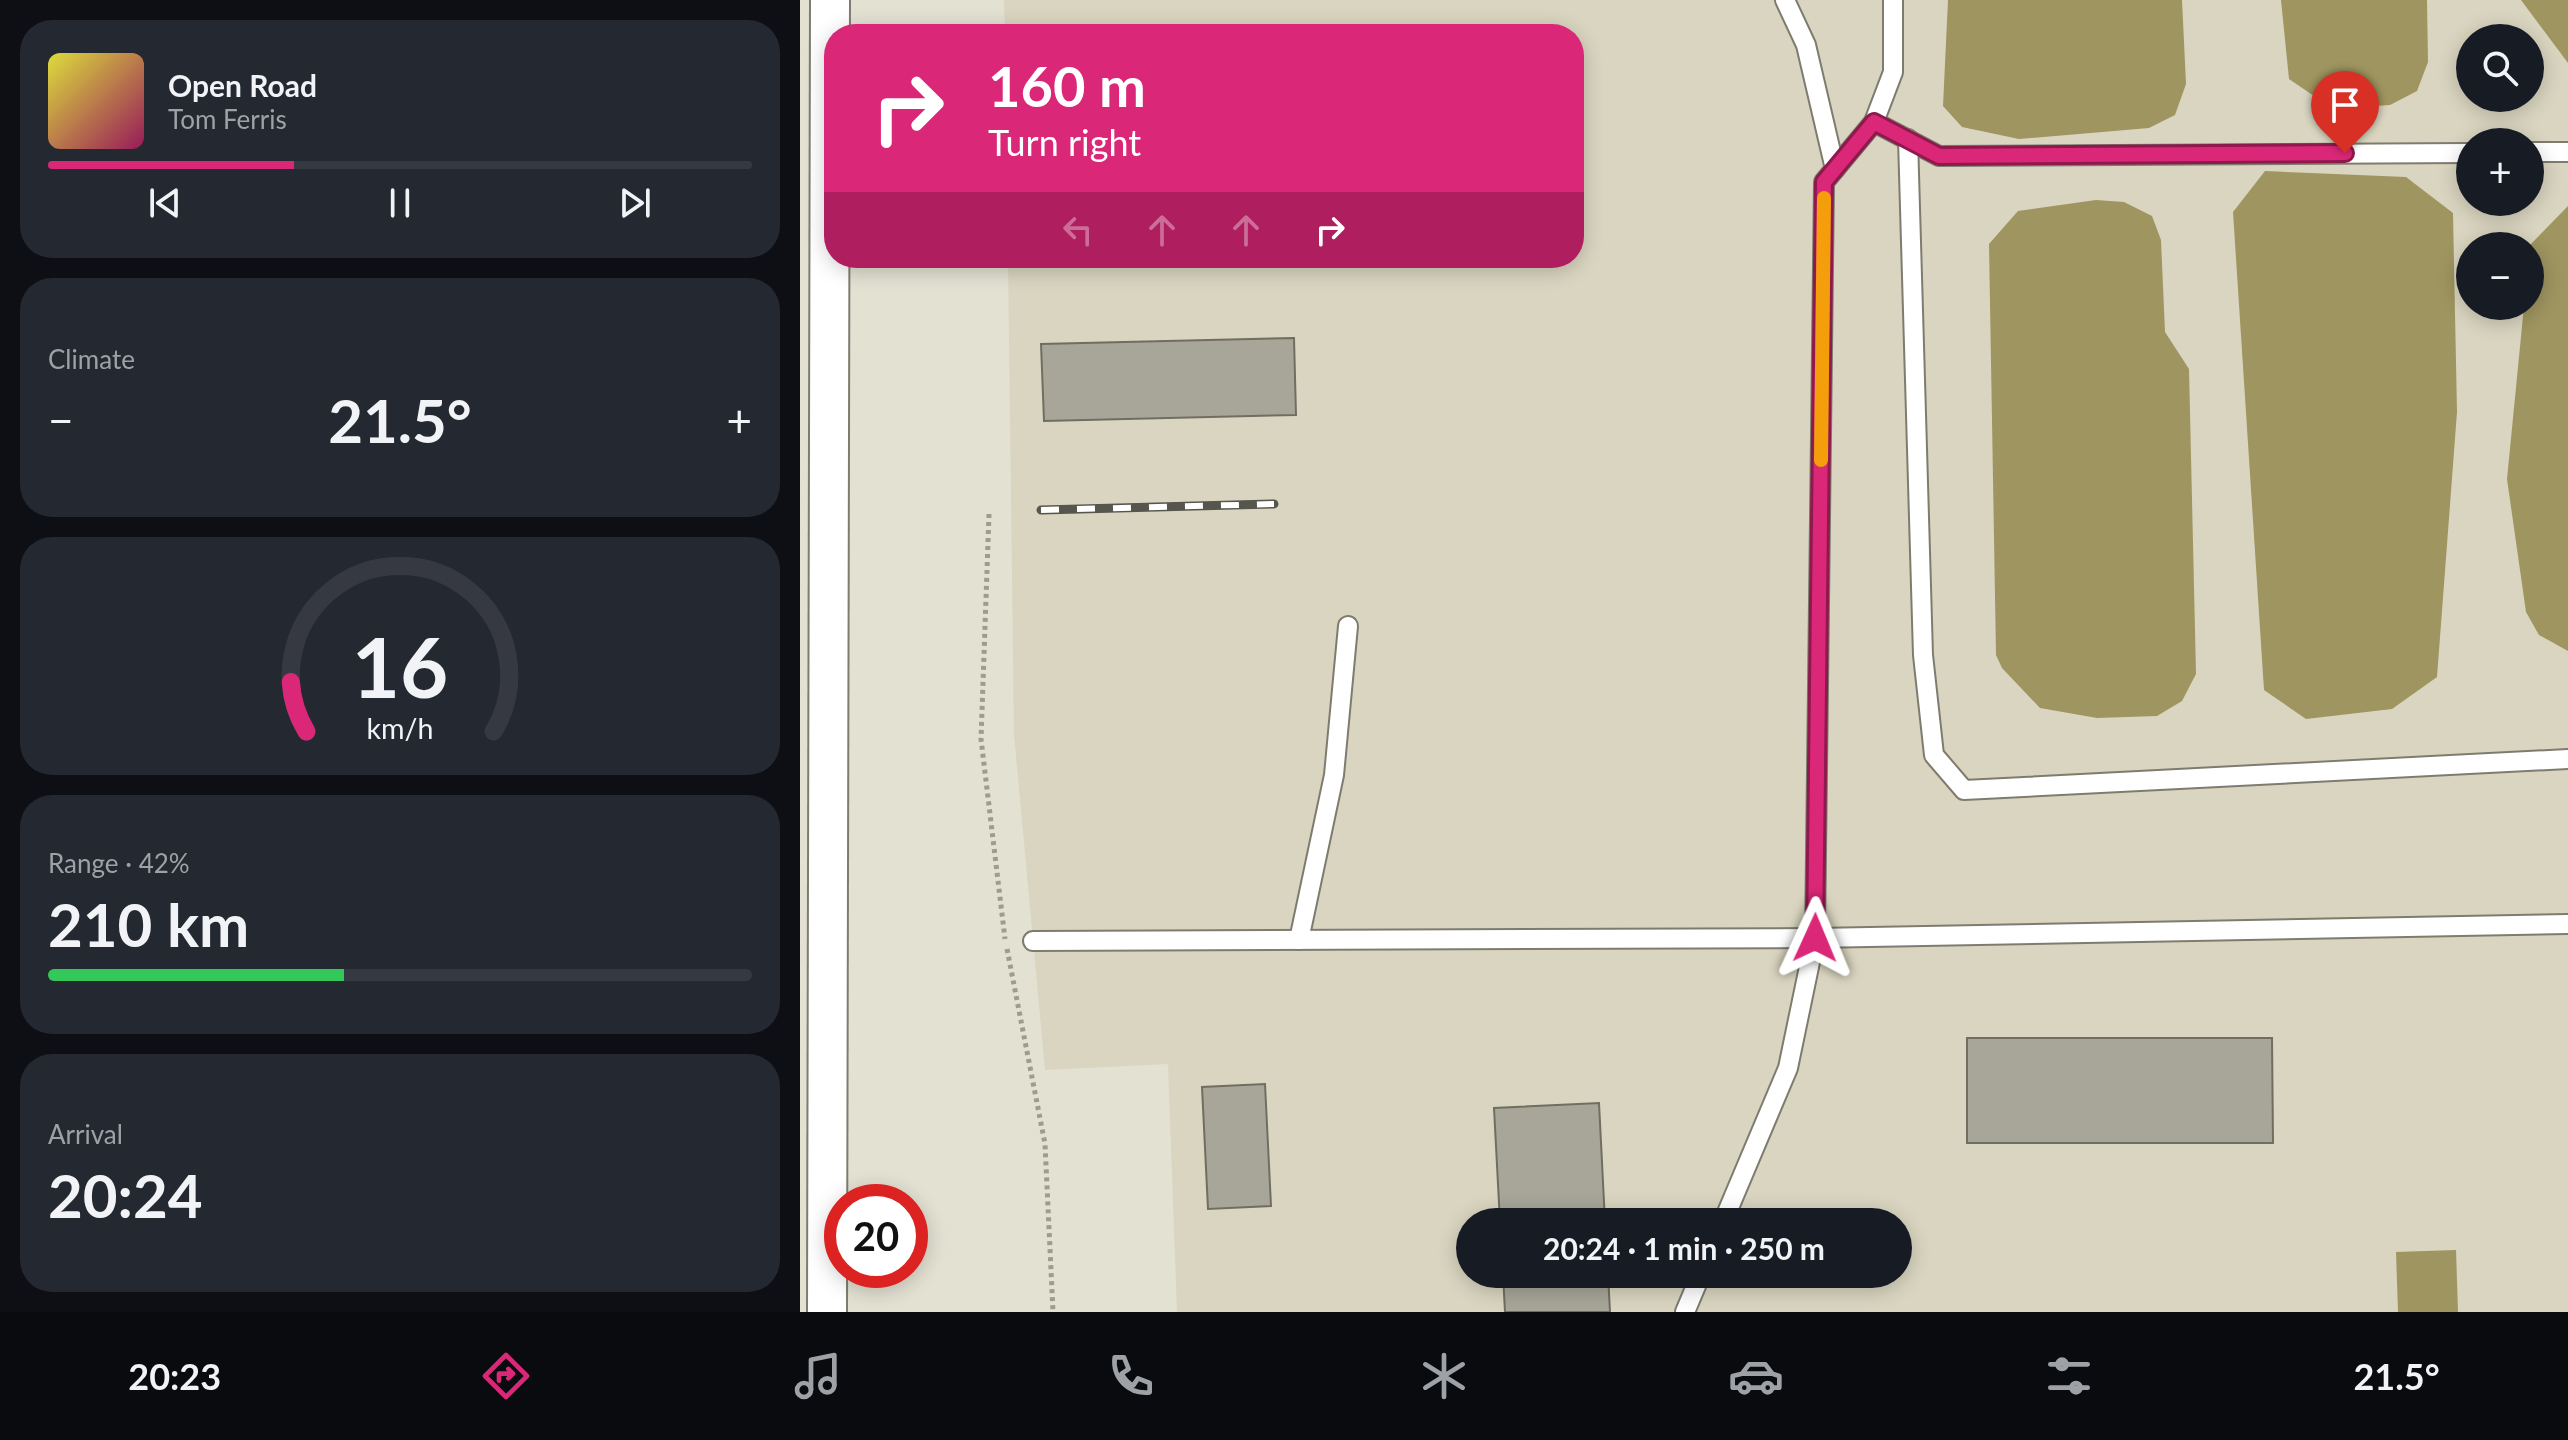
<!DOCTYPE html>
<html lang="en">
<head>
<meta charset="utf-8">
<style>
  body { margin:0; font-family:Lato,sans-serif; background:#242831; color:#f1f3f6; height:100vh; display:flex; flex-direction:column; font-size:30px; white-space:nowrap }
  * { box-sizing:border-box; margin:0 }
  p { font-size:26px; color:#9ea1a6 }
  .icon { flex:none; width:44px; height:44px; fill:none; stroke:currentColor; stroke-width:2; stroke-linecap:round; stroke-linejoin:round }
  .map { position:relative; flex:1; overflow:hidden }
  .sheet { display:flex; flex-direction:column; gap:20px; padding:20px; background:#0d0f14; width:800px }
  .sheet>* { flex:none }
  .hud { position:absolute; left:24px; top:24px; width:760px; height:244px; border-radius:32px; box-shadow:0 4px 20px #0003; background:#db2777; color:#fff; overflow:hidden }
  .buttons { position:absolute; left:1656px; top:24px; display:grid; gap:16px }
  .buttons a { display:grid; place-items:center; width:88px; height:88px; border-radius:50%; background:#171b24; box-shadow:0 4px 20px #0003; font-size:40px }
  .speed { position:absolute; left:24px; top:1184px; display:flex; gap:16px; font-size:40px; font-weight:700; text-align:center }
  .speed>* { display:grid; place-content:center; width:104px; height:104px; border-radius:50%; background:#171b24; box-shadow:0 4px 20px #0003; line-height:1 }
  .speed .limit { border:12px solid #d22; background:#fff; color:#111 }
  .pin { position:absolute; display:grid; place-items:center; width:68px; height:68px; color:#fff; margin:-82px -34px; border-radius:50% 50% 50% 0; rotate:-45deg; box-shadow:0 0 8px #0007 }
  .pin .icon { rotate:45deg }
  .me { position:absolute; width:88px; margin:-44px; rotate:1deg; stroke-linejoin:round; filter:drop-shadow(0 0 6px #0008) }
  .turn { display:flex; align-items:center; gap:28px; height:168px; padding:0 32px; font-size:36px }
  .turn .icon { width:104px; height:104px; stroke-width:2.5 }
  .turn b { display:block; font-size:56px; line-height:68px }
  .lanes { display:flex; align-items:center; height:76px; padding:0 32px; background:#0003; justify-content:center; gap:40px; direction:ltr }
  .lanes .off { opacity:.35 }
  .big { font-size:60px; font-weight:700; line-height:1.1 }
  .sheet .card { flex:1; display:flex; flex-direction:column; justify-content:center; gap:12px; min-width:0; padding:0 28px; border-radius:32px; background:#242831 }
  .sheet .dial { align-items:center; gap:0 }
  .dial svg { height:208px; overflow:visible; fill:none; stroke:#363941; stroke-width:7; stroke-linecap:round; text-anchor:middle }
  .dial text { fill:#f1f3f6; stroke:none }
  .song { display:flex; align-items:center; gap:24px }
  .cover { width:96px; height:96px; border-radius:12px; background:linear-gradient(135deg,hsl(60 70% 55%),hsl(330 70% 35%)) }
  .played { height:8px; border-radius:4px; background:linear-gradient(90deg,#db2777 35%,#363941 35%) }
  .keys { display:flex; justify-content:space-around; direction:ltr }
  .heat { display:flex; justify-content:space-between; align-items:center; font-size:44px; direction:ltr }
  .charge { height:12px; border-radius:6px; background:linear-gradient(90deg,#34c759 42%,#363941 0) }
  .trip { position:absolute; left:656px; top:1208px; width:456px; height:80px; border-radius:40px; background:#171b24; box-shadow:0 4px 20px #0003; font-weight:700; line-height:80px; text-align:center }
  .tab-bar { display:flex; height:128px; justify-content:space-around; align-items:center; background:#090b0e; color:#9ea1a6 }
  .tab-bar .icon { width:56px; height:56px }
  .tab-bar .selected { color:#db2777 }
  .tab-bar b { font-size:36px; color:#f1f3f6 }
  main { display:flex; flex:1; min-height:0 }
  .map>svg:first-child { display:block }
  .built { fill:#d9d5c0; fill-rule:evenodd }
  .water { fill:#9f9560 }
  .building { fill:#a8a698; stroke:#706e61; stroke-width:2 }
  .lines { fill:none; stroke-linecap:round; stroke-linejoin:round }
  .service-casing { stroke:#7e7c6f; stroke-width:22 }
  .minor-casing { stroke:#7e7c6f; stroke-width:42 }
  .path { stroke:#9e9c91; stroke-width:5; stroke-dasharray:4 4; stroke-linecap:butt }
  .service { stroke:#fff; stroke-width:18 }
  .minor { stroke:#fff; stroke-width:38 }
  .rail-casing { stroke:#57564e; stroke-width:9 }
  .rail { stroke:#fff; stroke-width:6; stroke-dasharray:18; stroke-linecap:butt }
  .route-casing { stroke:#8e194d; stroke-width:20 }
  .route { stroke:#db2777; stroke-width:14 }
  .slow { stroke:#f59e0b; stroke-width:14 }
</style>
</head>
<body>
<main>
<section class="sheet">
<div class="card">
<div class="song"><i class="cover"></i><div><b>Open Road</b><p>Tom Ferris</p></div></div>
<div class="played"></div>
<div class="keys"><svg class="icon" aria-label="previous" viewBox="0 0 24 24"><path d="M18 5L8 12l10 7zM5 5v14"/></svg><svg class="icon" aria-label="pause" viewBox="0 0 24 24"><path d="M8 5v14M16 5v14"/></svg><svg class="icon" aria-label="next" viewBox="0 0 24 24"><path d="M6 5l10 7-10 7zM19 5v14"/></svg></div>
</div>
<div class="card"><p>Climate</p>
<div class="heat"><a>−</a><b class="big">21.5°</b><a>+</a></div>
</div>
<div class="card dial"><svg viewBox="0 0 100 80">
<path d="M14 69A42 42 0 1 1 86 69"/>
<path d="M14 69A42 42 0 0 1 8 50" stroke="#db2777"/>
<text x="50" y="56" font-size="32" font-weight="700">16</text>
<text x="50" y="72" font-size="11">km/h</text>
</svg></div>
<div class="card"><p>Range · 42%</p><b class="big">210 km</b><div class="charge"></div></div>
<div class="card"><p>Arrival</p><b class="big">20:24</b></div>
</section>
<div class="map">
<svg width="1768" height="1312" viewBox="0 0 1768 1312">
  <rect width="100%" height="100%" fill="#e3e1d2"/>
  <path class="built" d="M204,0H1768V1312H377L368,1064L245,1070L214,734L208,258H774V34H205ZM1670,38H1730V98H1670ZM1670,142H1730V202H1670ZM1670,246H1730V306H1670ZM670,1222H1098V1274H670Z"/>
  <g class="water">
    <polygon points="1148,0 1382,0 1386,84 1375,115 1349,128 1219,139 1162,127 1143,106"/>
    <polygon points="1481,0 1627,0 1628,62 1617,91 1590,105 1533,109 1489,79"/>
    <polygon points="1721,0 1768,0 1768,63"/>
    <polygon points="1465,171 1606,177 1653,213 1657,412 1637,677 1592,709 1506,719 1464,690 1433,212"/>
    <polygon points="1296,200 1324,202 1352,216 1361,240 1365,332 1389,369 1396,674 1382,701 1357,716 1297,718 1240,708 1202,668 1196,655 1189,244 1218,211"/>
    <polygon points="1768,206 1768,651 1739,635 1726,612 1707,479 1724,306 1730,306 1730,245"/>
    <polygon points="1656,1250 1658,1312 1598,1312 1596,1252"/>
  </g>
  <g class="building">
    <polygon points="494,338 496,415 244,421 241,344"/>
    <polygon points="1167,1038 1472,1038 1473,1143 1167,1143"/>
    <polygon points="465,1084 471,1206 408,1209 402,1087"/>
    <polygon points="799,1103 805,1222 700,1222 694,1108"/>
    <polygon points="703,1274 808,1274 810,1312 705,1312"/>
  </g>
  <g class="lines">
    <g class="service-casing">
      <g id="service">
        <polyline points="985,0 1006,45 1035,169"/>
        <polyline points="1074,122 1139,156 1670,153"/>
        <polyline points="1108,139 1123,655 1134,755 1164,790 1768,759"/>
        <polyline points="1730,152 1768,152"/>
        <polyline points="499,940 534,775 548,626"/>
        <polyline points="233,941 1015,938 1768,924"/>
        <polyline points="923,1222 988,1068 1015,938 1024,182 1074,122 1093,72 1093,0"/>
        <polyline points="885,1312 901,1274"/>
      </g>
    </g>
    <g class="minor-casing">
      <polyline id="minor" points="27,1312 30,0"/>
    </g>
    <g class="path">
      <polyline points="189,514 181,739 205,939"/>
      <polyline points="207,949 245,1144 253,1312"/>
    </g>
    <use href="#service" class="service"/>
    <use href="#minor" class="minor"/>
    <g class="rail-casing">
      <polyline id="rail" points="241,510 474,504"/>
    </g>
    <use href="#rail" class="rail"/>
  </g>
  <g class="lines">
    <g class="route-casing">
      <polyline id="route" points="1015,938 1024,182 1074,122 1139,156 1545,153"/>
    </g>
    <use href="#route" class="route"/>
    <polyline class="slow" points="1021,460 1024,198"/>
  </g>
</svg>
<div class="buttons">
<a><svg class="icon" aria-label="search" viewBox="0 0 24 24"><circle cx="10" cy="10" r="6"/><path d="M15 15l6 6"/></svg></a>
<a>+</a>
<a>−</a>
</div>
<div class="speed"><div class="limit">20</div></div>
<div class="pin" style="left:1545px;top:153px;background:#d93025"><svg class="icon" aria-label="arrive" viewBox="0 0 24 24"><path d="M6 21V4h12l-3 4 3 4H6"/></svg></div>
<svg class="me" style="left:1015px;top:938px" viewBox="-20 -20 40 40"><path d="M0-17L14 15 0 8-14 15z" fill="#db2777" stroke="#fff" stroke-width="4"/></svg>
<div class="trip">20:24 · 1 min · 250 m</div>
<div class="hud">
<div class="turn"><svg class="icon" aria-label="right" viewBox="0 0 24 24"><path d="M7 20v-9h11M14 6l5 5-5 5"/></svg><div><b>160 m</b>Turn right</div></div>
<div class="lanes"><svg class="icon off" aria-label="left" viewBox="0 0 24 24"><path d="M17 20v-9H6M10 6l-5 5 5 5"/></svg><svg class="icon off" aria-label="ahead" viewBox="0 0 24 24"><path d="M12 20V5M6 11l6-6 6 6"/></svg><svg class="icon off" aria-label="ahead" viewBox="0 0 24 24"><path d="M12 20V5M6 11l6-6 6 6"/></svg><svg class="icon" aria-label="right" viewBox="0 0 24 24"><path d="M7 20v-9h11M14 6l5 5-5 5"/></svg></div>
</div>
</div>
</main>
<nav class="tab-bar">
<b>20:23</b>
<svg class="icon selected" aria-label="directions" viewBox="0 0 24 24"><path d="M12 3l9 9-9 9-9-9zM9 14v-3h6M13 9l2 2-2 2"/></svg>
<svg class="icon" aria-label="music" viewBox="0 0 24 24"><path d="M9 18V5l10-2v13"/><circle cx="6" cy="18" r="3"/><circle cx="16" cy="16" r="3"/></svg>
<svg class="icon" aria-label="phone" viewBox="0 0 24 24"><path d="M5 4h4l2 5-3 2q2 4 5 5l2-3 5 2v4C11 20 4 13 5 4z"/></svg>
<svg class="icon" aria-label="climate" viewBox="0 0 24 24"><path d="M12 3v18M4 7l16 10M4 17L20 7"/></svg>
<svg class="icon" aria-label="car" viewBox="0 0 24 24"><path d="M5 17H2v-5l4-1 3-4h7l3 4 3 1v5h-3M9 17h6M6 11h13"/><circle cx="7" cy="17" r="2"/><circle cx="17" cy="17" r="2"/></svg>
<svg class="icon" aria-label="filters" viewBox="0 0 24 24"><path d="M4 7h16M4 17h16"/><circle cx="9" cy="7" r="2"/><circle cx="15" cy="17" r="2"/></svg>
<b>21.5°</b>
</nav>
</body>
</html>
